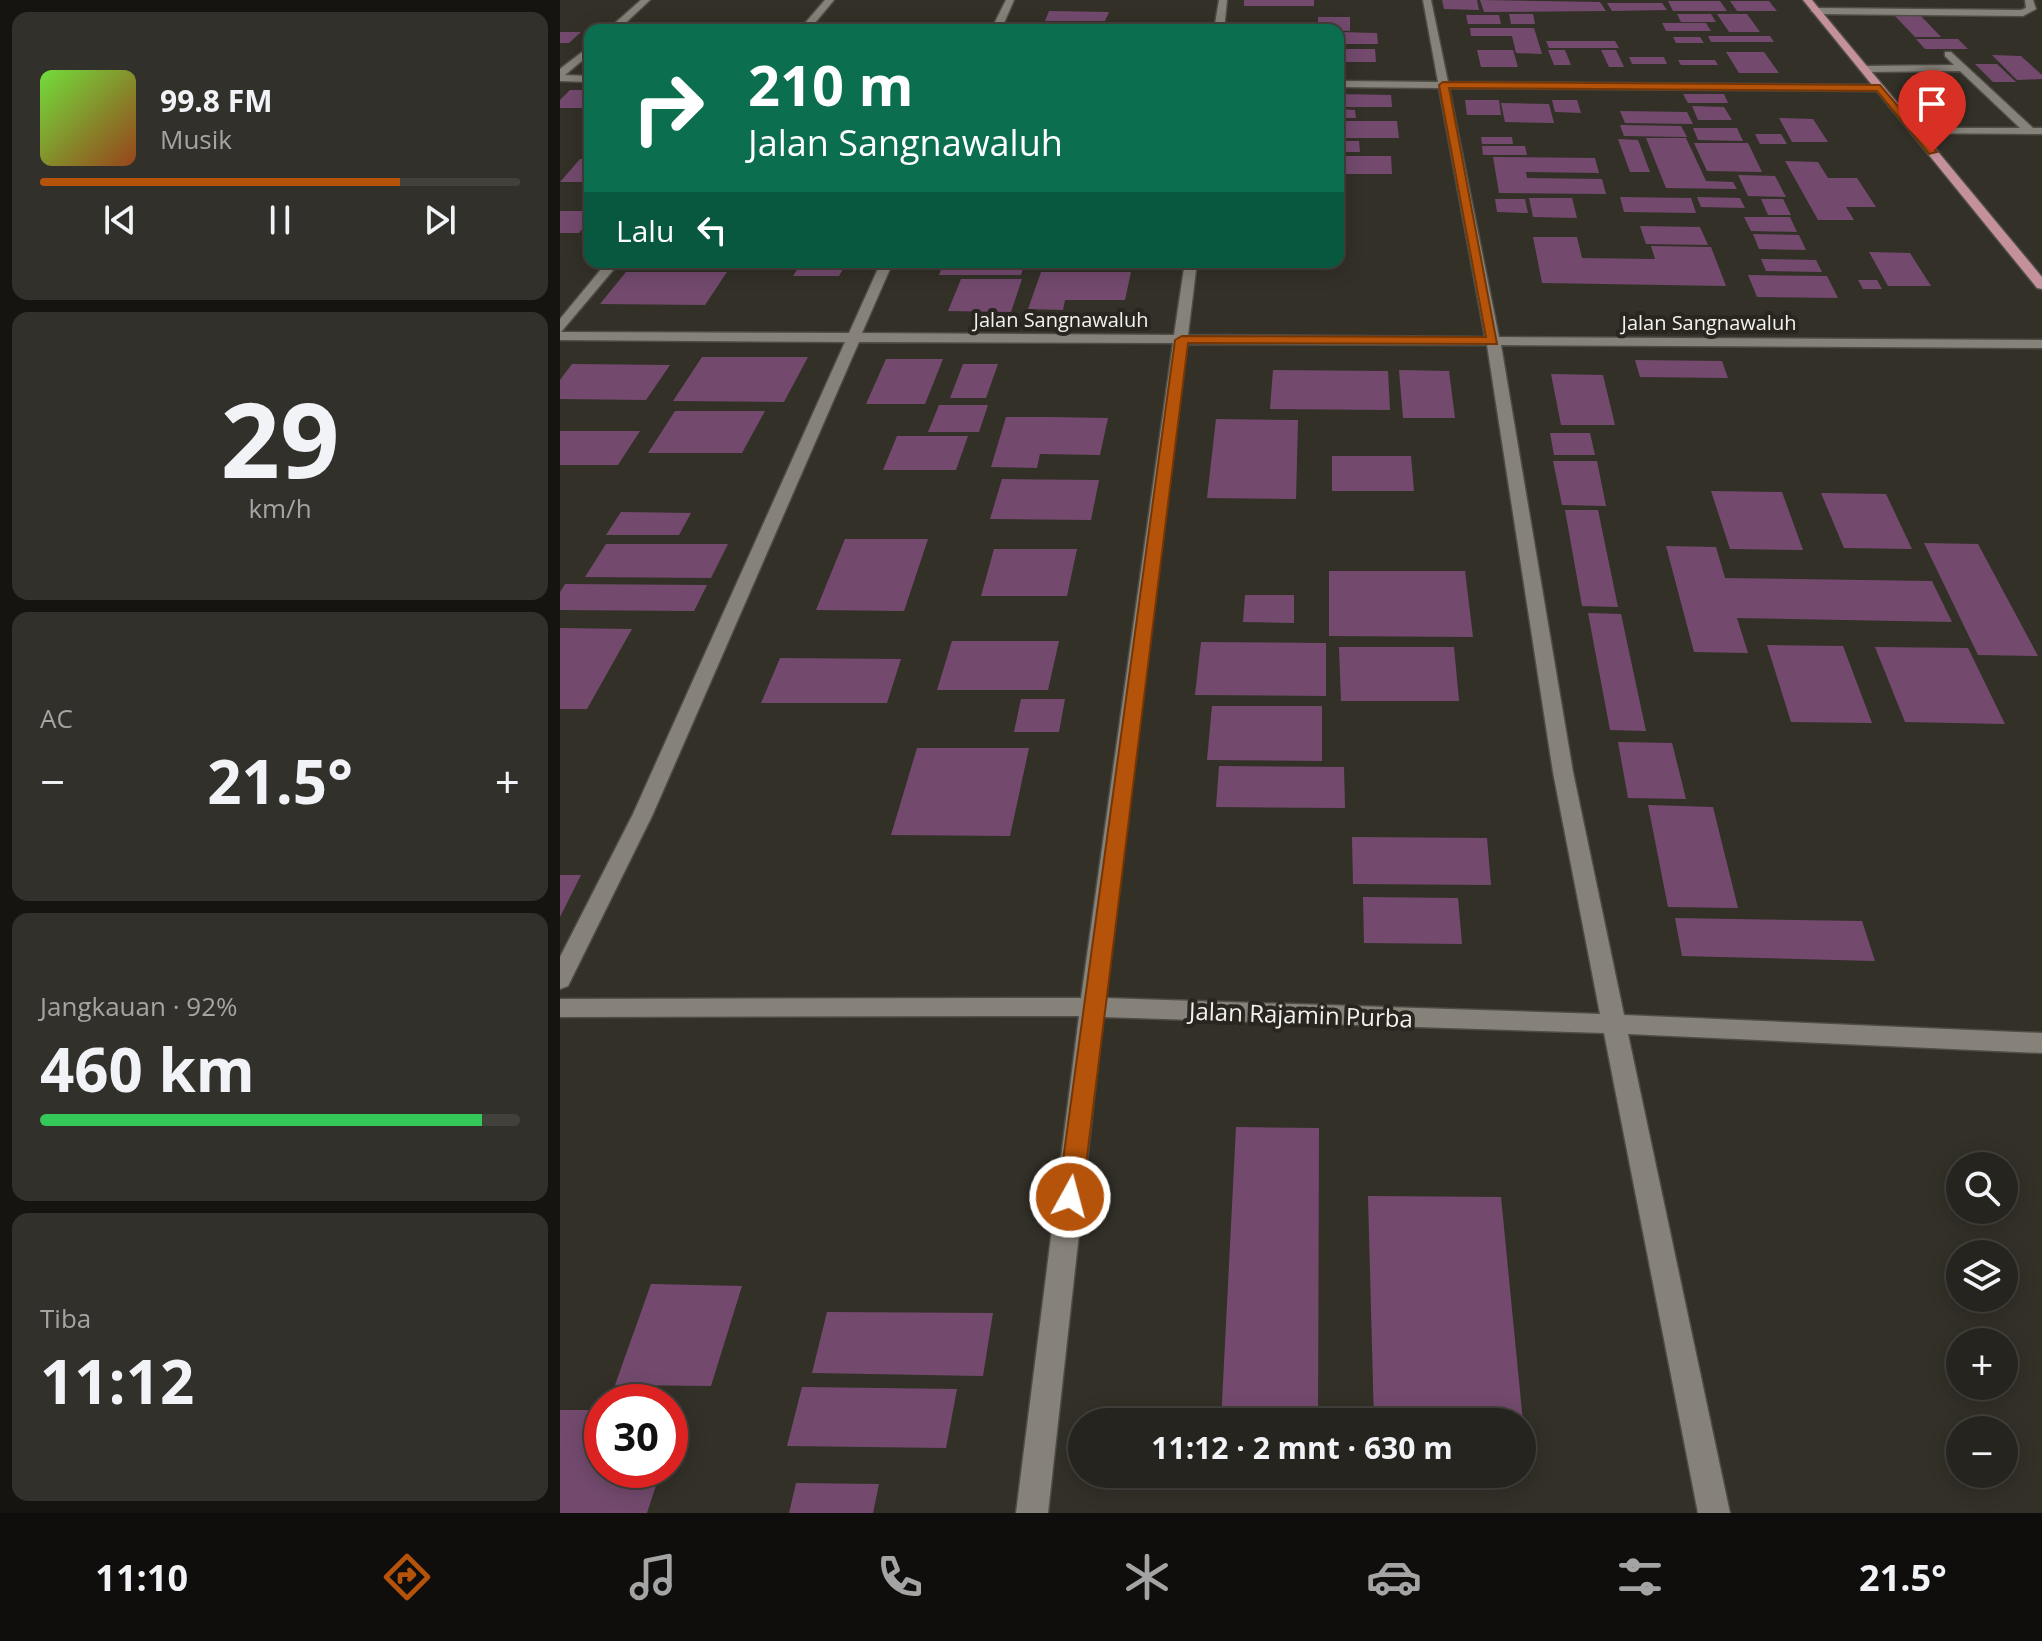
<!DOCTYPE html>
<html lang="id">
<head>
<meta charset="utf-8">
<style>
  body { margin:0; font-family:"Open Sans",sans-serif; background:#32302b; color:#f1f3f6; height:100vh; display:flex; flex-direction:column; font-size:30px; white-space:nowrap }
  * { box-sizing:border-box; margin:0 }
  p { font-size:26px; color:#a4a4a4 }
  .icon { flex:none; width:44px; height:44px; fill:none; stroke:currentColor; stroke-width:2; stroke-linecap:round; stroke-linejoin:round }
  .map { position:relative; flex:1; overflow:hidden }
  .sheet { display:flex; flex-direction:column; gap:12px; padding:12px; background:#151410; width:560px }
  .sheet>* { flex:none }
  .banner { position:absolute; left:24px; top:24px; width:760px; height:244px; border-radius:16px; box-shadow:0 4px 20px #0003,0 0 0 2px #42413c; background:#0b6e4f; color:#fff; overflow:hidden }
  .fabs { position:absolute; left:1386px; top:1152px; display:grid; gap:16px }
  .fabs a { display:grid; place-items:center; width:72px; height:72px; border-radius:50%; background:#26241e; box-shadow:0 4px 20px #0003,0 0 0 2px #42413c; font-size:40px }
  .speed { position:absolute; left:24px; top:1384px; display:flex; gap:16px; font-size:40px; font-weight:700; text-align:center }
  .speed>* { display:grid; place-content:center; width:104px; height:104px; border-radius:50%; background:#26241e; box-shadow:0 4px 20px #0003,0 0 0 2px #42413c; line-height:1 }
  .speed .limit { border:12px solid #d22; background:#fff; color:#111 }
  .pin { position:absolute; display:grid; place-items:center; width:68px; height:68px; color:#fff; margin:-82px -34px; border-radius:50% 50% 50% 0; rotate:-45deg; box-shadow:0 0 8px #0007 }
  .pin .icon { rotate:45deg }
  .me { position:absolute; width:88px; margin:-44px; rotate:7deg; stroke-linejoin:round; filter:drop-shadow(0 0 6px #0008) }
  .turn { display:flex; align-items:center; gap:28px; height:168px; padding:0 32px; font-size:36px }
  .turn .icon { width:104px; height:104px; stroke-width:2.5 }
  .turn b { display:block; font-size:56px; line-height:68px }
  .then { display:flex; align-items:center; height:76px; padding:0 32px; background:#0003; gap:16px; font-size:30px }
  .big { font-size:60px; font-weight:700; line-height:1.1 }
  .sheet .widget { flex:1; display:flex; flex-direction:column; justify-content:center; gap:12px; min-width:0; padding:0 28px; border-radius:16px; background:#32302b }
  .sheet .dial { align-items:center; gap:0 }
  .dial b { font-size:104px; line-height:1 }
  .song { display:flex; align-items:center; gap:24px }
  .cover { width:96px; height:96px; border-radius:12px; background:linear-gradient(135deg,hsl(100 70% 55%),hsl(20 70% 35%)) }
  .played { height:8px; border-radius:4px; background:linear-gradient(90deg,#b45309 75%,#42413c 75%) }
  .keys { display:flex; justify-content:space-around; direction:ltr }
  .heat { display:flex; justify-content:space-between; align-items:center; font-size:44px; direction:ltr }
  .charge { height:12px; border-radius:6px; background:linear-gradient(90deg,#34c759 92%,#42413c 0) }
  .trip { position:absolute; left:508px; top:1408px; width:468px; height:80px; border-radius:40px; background:#26241e; box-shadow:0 4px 20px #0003,0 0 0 2px #42413c; font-weight:700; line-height:80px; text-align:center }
  .dock { display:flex; height:128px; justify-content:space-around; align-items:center; background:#0f0e0c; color:#a4a4a4 }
  .dock .icon { width:56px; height:56px }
  .dock .active { color:#b45309 }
  .dock b { font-size:36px; color:#f1f3f6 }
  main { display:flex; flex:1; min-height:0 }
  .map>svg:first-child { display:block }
  .building { fill:#734a6e }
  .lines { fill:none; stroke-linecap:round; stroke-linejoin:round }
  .street-casing { stroke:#4e4c46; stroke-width:3 }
  .primary-casing { stroke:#4e4c46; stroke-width:3 }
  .street { fill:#868279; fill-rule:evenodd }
  .primary { fill:#c49099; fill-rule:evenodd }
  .route { fill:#b45309; stroke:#753606; stroke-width:2 }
  .labels { text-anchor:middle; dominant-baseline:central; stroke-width:8; stroke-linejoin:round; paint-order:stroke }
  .far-street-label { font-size:20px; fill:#f3f1ed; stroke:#29261f }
  .street-label { font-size:24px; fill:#f3f1ed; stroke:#29261f }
</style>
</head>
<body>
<main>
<section class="sheet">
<div class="widget">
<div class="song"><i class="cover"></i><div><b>99.8 FM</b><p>Musik</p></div></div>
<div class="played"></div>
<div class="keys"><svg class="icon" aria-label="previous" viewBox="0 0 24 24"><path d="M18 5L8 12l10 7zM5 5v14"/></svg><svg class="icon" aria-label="pause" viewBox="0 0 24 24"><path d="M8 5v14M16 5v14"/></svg><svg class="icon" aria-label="next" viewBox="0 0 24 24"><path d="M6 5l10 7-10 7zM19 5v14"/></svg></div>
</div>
<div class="widget dial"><b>29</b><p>km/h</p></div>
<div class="widget"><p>AC</p>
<div class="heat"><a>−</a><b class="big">21.5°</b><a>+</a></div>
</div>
<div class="widget"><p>Jangkauan · 92%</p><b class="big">460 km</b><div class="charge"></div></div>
<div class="widget"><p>Tiba</p><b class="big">11:12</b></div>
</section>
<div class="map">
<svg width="1482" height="1513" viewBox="0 0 1482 1513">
  <rect width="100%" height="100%" fill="#333028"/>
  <g class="building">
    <rect x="684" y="0" width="70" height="6"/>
    <polygon points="882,0 917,0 919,10 884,9"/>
    <polygon points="920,0 1040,2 1046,11 924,12"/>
    <polygon points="1108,1 1160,1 1167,11 1113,11"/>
    <polygon points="1170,1 1209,1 1217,11 1177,11"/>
    <polygon points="1047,3 1102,3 1107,10 1052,11"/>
    <polygon points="489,11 549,12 545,21 485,21"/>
    <polygon points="949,14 973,14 975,24 951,24"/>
    <polygon points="1117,14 1151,14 1156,22 1121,22"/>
    <polygon points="1157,14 1187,14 1200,32 1169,32"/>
    <polygon points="906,15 939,15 941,24 908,24"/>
    <polygon points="1334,15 1360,15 1381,37 1355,37"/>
    <polygon points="758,17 790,17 790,31 758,30"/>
    <polygon points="489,23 550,24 547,30 486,30"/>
    <polygon points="1102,23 1146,23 1151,31 1106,31"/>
    <polygon points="910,28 974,28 982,54 956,53 952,36 911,36"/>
    <polygon points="0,32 21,32 9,43 0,43"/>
    <polygon points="778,32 817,33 818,44 778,44"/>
    <polygon points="1148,36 1210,36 1214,42 1151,42"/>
    <polygon points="1113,37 1140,37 1144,43 1116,43"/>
    <polygon points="1356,39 1398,39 1408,49 1365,49"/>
    <polygon points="986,41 1055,41 1059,48 989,48"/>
    <polygon points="778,49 815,49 816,62 778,62"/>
    <polygon points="917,50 953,50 958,67 921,67"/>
    <polygon points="988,50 1005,50 1011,65 994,65"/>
    <polygon points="1041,50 1056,50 1064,67 1049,67"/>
    <polygon points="1166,52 1204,52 1219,73 1179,73"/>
    <polygon points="1432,55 1461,56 1482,75 1482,79 1457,80"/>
    <polygon points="1069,57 1104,57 1107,64 1072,64"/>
    <polygon points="1118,60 1155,60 1158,65 1121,65"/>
    <polygon points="1415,64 1437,64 1456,82 1433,82"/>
    <polygon points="10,90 30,90 30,108 0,108 0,100"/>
    <polygon points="778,94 831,95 832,107 778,107"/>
    <polygon points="1123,94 1164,94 1168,103 1128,103"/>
    <polygon points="905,100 939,100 941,115 907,115"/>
    <polygon points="992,100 1017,100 1021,113 995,112"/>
    <polygon points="941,103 989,104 994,123 945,122"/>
    <polygon points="1132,106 1164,107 1172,120 1138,120"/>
    <polygon points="778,109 795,110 796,118 778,118"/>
    <polygon points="1060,111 1127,112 1133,124 1065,123"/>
    <polygon points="1219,118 1253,119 1268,142 1232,142"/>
    <polygon points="778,121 837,121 839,138 778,138"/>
    <polygon points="1060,125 1121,126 1127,137 1064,136"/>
    <polygon points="1133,128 1177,128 1183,141 1138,140"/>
    <polygon points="1195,134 1221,134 1227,144 1200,144"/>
    <polygon points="921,137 952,137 953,144 922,144"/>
    <polygon points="1086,138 1126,138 1146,181 1173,182 1177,189 1106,188"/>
    <polygon points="1058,139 1078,140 1090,172 1070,172"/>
    <polygon points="778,141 799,141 800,152 778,152"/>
    <polygon points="1134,143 1188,143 1202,172 1147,171"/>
    <polygon points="922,146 965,146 967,155 923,155"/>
    <polygon points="778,156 831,156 832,174 778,174"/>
    <polygon points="933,157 1035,158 1039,173 966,172 967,178 1042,179 1046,194 939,193"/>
    <polygon points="20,159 30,159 30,182 0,182"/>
    <polygon points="1225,161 1258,162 1268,178 1297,178 1316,207 1286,207 1294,220 1258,220"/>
    <polygon points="1178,175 1215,176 1226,197 1188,196"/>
    <polygon points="1060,197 1131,198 1136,213 1064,212"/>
    <polygon points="1137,197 1180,198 1185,208 1141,207"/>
    <polygon points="969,198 1012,198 1017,218 973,217"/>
    <polygon points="935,199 965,199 968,213 937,212"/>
    <polygon points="1201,199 1223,199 1231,215 1208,215"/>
    <polygon points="0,211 30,211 30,220 19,233 0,233"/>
    <polygon points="1184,217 1230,217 1237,232 1191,231"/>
    <polygon points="1080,226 1140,227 1148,245 1086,244"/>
    <polygon points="1193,234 1239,235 1246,250 1199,249"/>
    <polygon points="973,237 1017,237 1022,258 1095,259 1091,246 1151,247 1166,286 982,283"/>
    <polygon points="1309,252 1350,253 1371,286 1328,286"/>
    <polygon points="1201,259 1256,260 1262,272 1206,271"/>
    <polygon points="242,262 287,262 279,276 233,276"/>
    <polygon points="384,262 465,262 461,275 379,275"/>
    <polygon points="488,262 581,262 580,267 486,266"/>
    <polygon points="66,272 167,272 145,305 40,304"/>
    <polygon points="481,272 571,272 565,300 505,300 503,310 468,309"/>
    <polygon points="1188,275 1267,276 1278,298 1197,297"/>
    <polygon points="401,279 462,279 451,312 388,311"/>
    <polygon points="1298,280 1317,280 1322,289 1303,289"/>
    <polygon points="142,357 248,357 224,402 113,401"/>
    <polygon points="326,359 383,359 365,404 306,404"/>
    <polygon points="1075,360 1162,361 1168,378 1080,377"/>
    <polygon points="12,364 110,365 86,400 0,399 0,380"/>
    <polygon points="403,364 438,364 426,398 390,398"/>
    <polygon points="713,370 828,371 830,410 710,409"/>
    <polygon points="839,370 889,371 895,418 843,418"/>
    <polygon points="991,374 1043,375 1055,425 1001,425"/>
    <polygon points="379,405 428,405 419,432 368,432"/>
    <polygon points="115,411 205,411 182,453 88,453"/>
    <polygon points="446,417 490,417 548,418 540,455 480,454 477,468 431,467"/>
    <polygon points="656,419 738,420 736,499 647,498"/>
    <polygon points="0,431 80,431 58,465 0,465"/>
    <polygon points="990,433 1030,433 1035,455 994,455"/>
    <polygon points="337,436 408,436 396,470 323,470"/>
    <polygon points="772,456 851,456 854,491 772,491"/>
    <polygon points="993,461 1037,461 1046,506 1002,505"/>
    <polygon points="442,479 539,480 531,520 430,519"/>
    <polygon points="1151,491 1222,492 1243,550 1170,549"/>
    <polygon points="1261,493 1326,494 1352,549 1284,548"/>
    <polygon points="1005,510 1038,510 1058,607 1022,606"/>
    <polygon points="61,512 131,513 119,535 46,535"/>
    <polygon points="285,539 368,539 344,611 256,610"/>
    <polygon points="1364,543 1418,544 1478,656 1418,655"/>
    <polygon points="46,544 168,544 151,578 25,577"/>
    <polygon points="1106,546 1156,547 1165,578 1372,581 1392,622 1177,618 1188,653 1134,652"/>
    <polygon points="434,549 517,549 507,596 421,596"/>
    <polygon points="769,571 905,571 913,637 769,636"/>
    <polygon points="5,584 147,585 134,611 0,610 0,592"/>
    <polygon points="685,595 734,595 734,623 683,622"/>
    <polygon points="1028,613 1061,614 1086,731 1050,730"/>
    <polygon points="0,628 72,629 27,709 0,709"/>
    <polygon points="392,641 499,641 488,690 377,690"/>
    <polygon points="641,642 766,643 766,696 635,695"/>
    <polygon points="1207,645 1283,646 1312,723 1231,722"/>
    <polygon points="779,647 894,647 899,701 781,701"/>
    <polygon points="1315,647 1408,648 1445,724 1345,722"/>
    <polygon points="220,658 341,659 327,703 201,703"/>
    <polygon points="461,699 505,699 499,732 454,732"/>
    <polygon points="652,706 762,706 762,761 647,760"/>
    <polygon points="1058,742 1112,743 1126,799 1068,798"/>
    <polygon points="357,748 469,748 450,836 331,835"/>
    <polygon points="659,766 784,767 785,808 656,807"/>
    <polygon points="1088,805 1153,807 1178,908 1108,907"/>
    <polygon points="792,837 927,838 931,885 793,884"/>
    <polygon points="0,875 21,875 0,917"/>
    <polygon points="803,897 898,898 902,944 804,943"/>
    <polygon points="1115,918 1302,921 1315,961 1122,956"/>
    <polygon points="676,1127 759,1128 758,1422 661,1422"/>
    <polygon points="808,1196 941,1197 963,1422 814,1422"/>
    <polygon points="91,1284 182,1286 151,1386 55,1385"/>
    <polygon points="267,1312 433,1313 423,1376 252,1373"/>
    <polygon points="242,1387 397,1389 386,1448 227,1446"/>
    <polygon points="0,1410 42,1410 42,1470 101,1470 87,1513 0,1513"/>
    <polygon points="110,1411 120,1411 111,1439 110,1439"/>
    <polygon points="236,1483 319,1484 313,1513 229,1513"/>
  </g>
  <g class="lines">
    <g class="street-casing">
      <g id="street">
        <polygon points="81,0 90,0 58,30 47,30"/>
        <polygon points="265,0 274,0 249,30 239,30"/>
        <polygon points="446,0 454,0 441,30 431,30"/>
        <polygon points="659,0 667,0 664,30 654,30"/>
        <path d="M863,0H871L888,82L1320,85L1325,88L1320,91L889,88L939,337L1482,340V348L941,345L1013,772L1064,1015L1482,1033V1053L1068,1034L1170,1513H1138L1044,1033L543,1017L488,1513H456L519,1016L0,1017V999L521,998L613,343L299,342L93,814L8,986L0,989V957L73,814L285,342L0,340V319L47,262H60L1,332L289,333L321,262H333L302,333L614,335L625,262H637L628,335L925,337L879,88L778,87V81L878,82ZM627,344L927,345L993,772L1040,1014L545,998Z"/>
        <polygon points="1465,0 1473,0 1476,9 1463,16 1256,14 1251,11 1256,8 1461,10 1466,8"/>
        <polygon points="30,46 30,54 5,75 30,76 30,82 0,81 0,69"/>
        <polygon points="1385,52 1391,52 1473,128 1482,128 1482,134 1351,133 1351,129 1355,128 1460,128 1400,71 1304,72 1299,69 1304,66 1394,65 1385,56"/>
      </g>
    </g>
    <g class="primary-casing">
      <polygon id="primary" points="1243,0 1252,0 1482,277 1482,289 1477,288"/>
    </g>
    <use href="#street" class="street"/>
    <use href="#primary" class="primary"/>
  </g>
  <polygon class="route" points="883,82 1320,85 1377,152 1369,154 1317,91 889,88 937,344 628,343 522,1197 519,1204 510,1207 501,1204 498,1197 615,340 622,336 926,337 879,85"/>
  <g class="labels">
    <g class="far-street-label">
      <text x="501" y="319">Jalan Sangnawaluh</text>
      <text x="1149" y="322">Jalan Sangnawaluh</text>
    </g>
    <g class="street-label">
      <text transform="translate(741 1014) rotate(2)">Jalan Rajamin Purba</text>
    </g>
  </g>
</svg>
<div class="fabs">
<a><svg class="icon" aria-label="search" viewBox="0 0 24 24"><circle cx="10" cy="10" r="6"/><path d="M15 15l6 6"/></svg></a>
<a><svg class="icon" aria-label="layers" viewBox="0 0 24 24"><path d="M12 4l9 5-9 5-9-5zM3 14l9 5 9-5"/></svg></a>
<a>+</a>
<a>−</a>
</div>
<div class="speed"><div class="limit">30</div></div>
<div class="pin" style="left:1372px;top:152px;background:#d93025"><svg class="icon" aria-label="arrive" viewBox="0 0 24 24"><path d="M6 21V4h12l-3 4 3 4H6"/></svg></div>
<svg class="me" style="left:510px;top:1197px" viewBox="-20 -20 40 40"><circle r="17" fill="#b45309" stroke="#fff" stroke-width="3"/><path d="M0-11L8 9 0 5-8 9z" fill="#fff"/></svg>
<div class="trip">11:12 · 2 mnt · 630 m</div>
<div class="banner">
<div class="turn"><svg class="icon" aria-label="right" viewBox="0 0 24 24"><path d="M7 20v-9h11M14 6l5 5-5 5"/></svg><div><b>210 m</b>Jalan Sangnawaluh</div></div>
<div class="then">Lalu<svg class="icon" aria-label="left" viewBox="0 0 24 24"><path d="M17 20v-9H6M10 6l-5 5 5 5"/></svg></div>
</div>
</div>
</main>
<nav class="dock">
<b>11:10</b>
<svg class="icon active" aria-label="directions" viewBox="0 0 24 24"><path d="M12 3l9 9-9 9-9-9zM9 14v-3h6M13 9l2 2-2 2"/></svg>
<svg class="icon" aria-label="music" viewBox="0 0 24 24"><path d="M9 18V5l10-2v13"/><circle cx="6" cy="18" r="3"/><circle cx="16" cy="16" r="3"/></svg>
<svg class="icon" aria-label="phone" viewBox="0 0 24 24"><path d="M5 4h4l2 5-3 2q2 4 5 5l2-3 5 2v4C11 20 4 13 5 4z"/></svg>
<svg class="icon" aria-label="climate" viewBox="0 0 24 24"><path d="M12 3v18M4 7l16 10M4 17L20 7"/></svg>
<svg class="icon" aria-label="car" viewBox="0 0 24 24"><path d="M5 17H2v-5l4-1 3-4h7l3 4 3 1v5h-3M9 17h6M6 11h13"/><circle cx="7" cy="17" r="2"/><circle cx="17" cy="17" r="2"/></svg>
<svg class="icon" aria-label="filters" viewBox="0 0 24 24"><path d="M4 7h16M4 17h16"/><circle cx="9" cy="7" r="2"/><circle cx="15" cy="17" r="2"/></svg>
<b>21.5°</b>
</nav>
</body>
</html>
